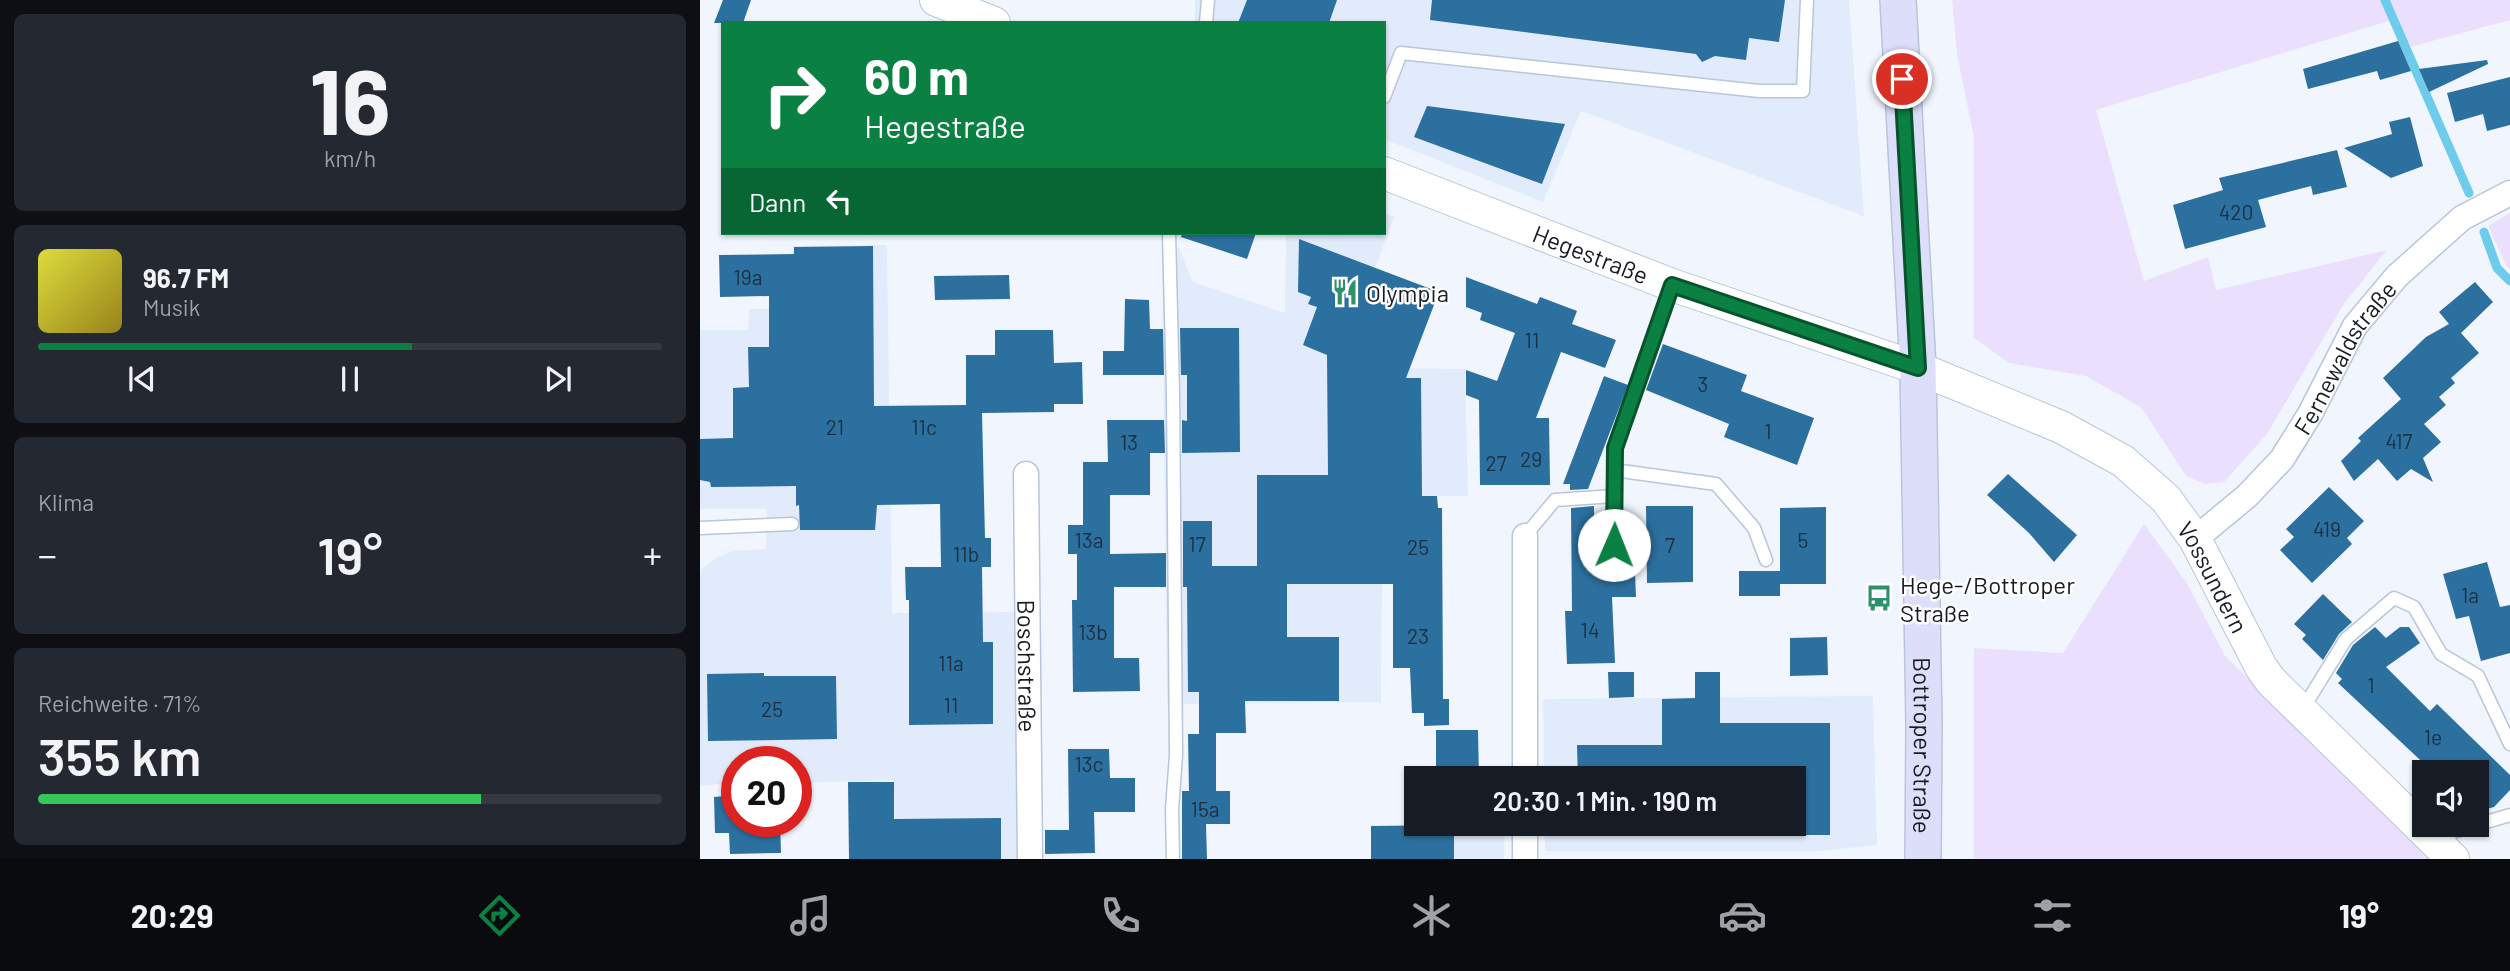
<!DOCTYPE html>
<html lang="de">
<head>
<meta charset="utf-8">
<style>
  body { margin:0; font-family:Barlow,sans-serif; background:#242831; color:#f1f3f6; height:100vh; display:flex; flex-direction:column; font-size:26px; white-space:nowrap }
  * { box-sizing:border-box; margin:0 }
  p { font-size:23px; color:#9ea1a6 }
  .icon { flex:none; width:38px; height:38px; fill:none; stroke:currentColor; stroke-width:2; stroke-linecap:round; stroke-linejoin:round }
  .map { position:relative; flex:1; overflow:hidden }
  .details { display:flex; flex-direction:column; gap:14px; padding:14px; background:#0d0f14; width:700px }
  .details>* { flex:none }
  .guide { position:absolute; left:21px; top:21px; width:665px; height:214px; border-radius:0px; box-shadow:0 2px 5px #0004; background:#0b8043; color:#fff; overflow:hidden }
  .fabs { position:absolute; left:1712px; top:760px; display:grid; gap:14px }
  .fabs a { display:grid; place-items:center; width:77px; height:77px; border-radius:0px; background:#171b24; box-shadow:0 2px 5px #0004; font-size:35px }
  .speed { position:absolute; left:21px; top:746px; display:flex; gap:14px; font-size:35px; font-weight:700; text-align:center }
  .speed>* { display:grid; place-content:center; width:91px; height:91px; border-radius:50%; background:#171b24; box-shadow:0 2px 5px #0004; line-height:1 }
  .speed .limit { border:10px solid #d22; background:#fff; color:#111 }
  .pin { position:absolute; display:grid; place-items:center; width:60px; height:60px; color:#fff; margin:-30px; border:4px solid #fff; border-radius:50%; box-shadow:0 2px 7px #0007 }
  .me { position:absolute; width:77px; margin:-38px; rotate:1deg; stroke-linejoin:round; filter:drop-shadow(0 0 5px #0008) }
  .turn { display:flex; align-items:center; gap:24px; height:147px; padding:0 28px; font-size:32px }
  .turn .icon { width:91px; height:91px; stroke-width:2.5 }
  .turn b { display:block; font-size:49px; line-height:60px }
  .then { display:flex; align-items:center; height:66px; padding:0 28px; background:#0003; gap:14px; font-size:26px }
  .big { font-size:52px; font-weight:600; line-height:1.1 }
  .details .tile { flex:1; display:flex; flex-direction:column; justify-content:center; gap:10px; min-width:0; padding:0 24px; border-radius:10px; background:#242831 }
  .details .dial { align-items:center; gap:0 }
  .dial b { font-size:91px; line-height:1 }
  .song { display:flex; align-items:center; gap:21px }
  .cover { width:84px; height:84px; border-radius:10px; background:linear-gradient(135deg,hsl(60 70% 55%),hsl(50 70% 35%)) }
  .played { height:7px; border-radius:4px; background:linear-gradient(90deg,#0b8043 60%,#363941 60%) }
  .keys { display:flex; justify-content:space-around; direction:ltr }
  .heat { display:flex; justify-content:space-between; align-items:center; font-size:38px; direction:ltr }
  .charge { height:10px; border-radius:5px; background:linear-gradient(90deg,#34c759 71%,#363941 0) }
  .trip { position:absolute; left:704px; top:766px; width:402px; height:70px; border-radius:0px; background:#171b24; box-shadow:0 2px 5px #0004; font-weight:600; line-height:70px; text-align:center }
  .menu { display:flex; height:112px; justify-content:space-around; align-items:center; background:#090b0e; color:#9ea1a6 }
  .menu .icon { width:49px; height:49px }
  .menu .active { color:#0b8043 }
  .menu b { font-size:32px; color:#f1f3f6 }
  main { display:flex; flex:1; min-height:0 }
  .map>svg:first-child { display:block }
  .built { fill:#e2ebfb }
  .green { fill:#eae0fe }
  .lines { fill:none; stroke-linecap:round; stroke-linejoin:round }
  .stream { stroke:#6dcceb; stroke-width:9 }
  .building { fill:#2c709f }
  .service-casing { stroke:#b9c5d8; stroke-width:15 }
  .minor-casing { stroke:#b9c5d8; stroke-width:27 }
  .tertiary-casing { stroke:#b9c5d8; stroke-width:34 }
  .secondary-casing { stroke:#b9c5d8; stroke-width:38 }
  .service { stroke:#fff; stroke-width:12 }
  .minor { stroke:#fff; stroke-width:24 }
  .tertiary { stroke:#fff; stroke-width:32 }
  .secondary { stroke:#dddefa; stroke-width:35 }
  .route-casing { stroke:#07532c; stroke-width:18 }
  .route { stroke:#0b8043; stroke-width:12 }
  .labels { text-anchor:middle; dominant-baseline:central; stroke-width:5; stroke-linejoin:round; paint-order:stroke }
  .number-label { font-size:21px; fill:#1c3040 }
  .street-label { font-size:24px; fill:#161a21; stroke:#fff }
  .poi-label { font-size:24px; fill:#161a21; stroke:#fff; text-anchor:start }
</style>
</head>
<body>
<main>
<section class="details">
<div class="tile dial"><b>16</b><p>km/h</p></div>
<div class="tile">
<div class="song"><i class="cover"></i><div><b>96.7 FM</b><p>Musik</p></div></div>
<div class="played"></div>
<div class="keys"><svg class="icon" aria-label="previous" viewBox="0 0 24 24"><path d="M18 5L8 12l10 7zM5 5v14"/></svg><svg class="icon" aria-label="pause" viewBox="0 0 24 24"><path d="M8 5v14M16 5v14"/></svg><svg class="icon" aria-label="next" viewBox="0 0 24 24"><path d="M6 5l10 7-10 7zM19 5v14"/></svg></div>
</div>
<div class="tile"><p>Klima</p>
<div class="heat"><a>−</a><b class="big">19°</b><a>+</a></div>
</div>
<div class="tile"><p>Reichweite · 71%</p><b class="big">355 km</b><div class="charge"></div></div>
</section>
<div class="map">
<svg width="1810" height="859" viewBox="0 0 1810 859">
  <rect width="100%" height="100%" fill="#f1f6fe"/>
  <g class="built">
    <polygon points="495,0 1149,0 1164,216 881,111 843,202 684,139 684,23 495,23"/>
    <polygon points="684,213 694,217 645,350 661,368 765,369 768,496 660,497 682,568 681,702 467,704 462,248 479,248 493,282 585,313 586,233 684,233"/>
    <polygon points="187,245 192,613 317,612 319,859 195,859 194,780 96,783 96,761 37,761 37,784 0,785 0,570 18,557 33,551 66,549 67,509 0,509 0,330 48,330 49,309 92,309 93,246"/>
    <polygon points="1173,696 1177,845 1119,851 845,851 844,824 1094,824 1094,779 844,779 843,699"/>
    <polygon points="805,825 804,859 671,859 671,826"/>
  </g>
  <g class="green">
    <polygon points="1252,0 1810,0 1810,20 1710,47 1695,19 1396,110 1444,281 1508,257 1516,290 1687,250 1643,305 1567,434 1524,482 1505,484 1486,476 1442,408 1386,376 1309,363 1274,338 1274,138 1257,54"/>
    <polygon points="1810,213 1810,269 1806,265 1788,226"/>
    <polygon points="1444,524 1487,583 1525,656 1730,859 1274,859 1274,648 1363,653"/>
  </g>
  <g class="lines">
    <g class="stream">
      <polyline points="1685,0 1769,193"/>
      <polyline points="1784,232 1797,268 1810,281"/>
    </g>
  </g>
  <g class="building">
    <polygon points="23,0 51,0 43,23 14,23"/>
    <polygon points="547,0 637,0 629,23 538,23"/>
    <polygon points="732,0 1085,0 1079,42 1049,38 1046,60 1015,56 1002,62 996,54 730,20"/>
    <polygon points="1698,41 1711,71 1680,80 1677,71 1608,89 1603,69"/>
    <polygon points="1787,60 1788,64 1729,92 1719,69"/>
    <polygon points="1810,77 1810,125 1787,131 1783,114 1755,122 1747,93"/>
    <polygon points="727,106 865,124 842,184 714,137"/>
    <polygon points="1710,117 1723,166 1691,178 1644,148 1692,134 1689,122"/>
    <polygon points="1637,150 1647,187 1613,195 1611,186 1558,200 1566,227 1485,249 1473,205 1523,190 1519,178"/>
    <polygon points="482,233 556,233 547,259 481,237"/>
    <polygon points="599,239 739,292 706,378 721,378 722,496 737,496 738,508 742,508 743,699 749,699 749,725 724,726 724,713 712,713 710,668 693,668 693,584 587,584 587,637 639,637 639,701 545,701 546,733 516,733 516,791 530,791 530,824 506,824 507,859 482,859 482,791 489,791 488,734 499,734 499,692 488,692 487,587 483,587 483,521 512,521 512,566 557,566 557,475 628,475 627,355 603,345 617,307 608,304 611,297 598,292"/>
    <polygon points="173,246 174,406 266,405 266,355 295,355 295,330 353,330 354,363 382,362 383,404 354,404 354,412 282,413 285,538 291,538 291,567 282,567 283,642 293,642 293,724 209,725 209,600 206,600 205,567 241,567 240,504 177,505 175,530 100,530 99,505 96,506 96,486 11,487 10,482 0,480 0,439 33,438 33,388 49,387 48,347 69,347 69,296 20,297 19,255 94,254 94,247"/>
    <polygon points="309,275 310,299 235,300 234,276"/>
    <polygon points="766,277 837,304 840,297 877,311 872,324 916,340 905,368 861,352 836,418 849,418 850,485 780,485 779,400 766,395 766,370 797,381 815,333 780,320 782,313 766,307"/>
    <polygon points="1775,282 1793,302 1761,333 1779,353 1751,378 1755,383 1739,397 1746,405 1724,424 1741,442 1723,458 1733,482 1711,469 1697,481 1678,459 1654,481 1641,461 1661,441 1658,438 1701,399 1683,378 1726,337 1749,324 1739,312"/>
    <polygon points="425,299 449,300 450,329 463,329 464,375 403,375 403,351 424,351"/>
    <polygon points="480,328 539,328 540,452 482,453 482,420 487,421 487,375 481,375"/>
    <polygon points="963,344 1047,375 1041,391 1114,418 1097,465 1024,437 1029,424 946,390"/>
    <polygon points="904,376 928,385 888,489 870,490 870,484 863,484"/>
    <polygon points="407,420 464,420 465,453 450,453 450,495 410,495 410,554 466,553 466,587 414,587 414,658 439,658 440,691 373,692 372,600 377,600 377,554 368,554 368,525 383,525 383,462 408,462"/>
    <polygon points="1308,474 1377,535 1354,562 1329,533 1287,495"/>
    <polygon points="1629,487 1664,521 1647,538 1652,544 1612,583 1580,550 1594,537 1586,529"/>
    <polygon points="894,506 895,572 935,572 936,597 912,597 915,663 867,664 865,611 872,611 871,508"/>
    <polygon points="946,506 993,506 993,582 947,583"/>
    <polygon points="1126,507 1126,584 1080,584 1080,508"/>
    <polygon points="1787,562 1800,607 1810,605 1810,653 1781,661 1769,616 1756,619 1743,574"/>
    <rect x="1039" y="571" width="41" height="25"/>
    <polygon points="1623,594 1652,622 1639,634 1623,660 1602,639 1606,635 1594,624"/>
    <polygon points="1675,627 1686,638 1700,627 1709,627 1720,643 1686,667 1730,711 1737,704 1810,775 1810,790 1794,807 1776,812 1776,772 1733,772 1638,683 1642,679 1636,673 1653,645"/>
    <polygon points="1127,637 1128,675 1090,676 1090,638"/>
    <polygon points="908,672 934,672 934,697 909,698"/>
    <polygon points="995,672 1020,672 1020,723 1130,723 1130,835 1094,835 1094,779 878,779 877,745 962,745 962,699 995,698"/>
    <polygon points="64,673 64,676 136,676 137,739 8,741 7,674"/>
    <polygon points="736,730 778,730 779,779 736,779"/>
    <polygon points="368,749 409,749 410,778 435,778 435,812 394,812 395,853 345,854 345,830 369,830"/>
    <polygon points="148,782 194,782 194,819 301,818 301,859 149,859"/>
    <polygon points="37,795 37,821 80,821 81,853 30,854 29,833 15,833 14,797"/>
    <polygon points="754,825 754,859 671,859 671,826"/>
  </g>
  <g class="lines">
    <g class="service-casing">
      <g id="service">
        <polyline points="506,23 508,0"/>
        <polyline points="684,97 701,53 1059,91 1103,91 1107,0"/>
        <polyline points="469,233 473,393 476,755 472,809 473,859"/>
        <polyline points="914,470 1016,484 1054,528 1066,560"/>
        <polyline points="0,528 92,524"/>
        <polyline points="825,536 855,500 914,496"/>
        <polyline points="914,545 915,448 972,285"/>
        <polyline points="1602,710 1646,639 1694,598 1714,607 1741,654 1778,676 1810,744"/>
        <polyline points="1733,838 1810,815"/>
      </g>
    </g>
    <g class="minor-casing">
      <g id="minor">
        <path id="s1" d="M326,474L330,859"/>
        <polyline points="825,536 825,779"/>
        <path id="s2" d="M1495,539L1547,496L1582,459L1610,414L1655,326L1697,276L1762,218L1810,193"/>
        <polyline points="825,824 825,859"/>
      </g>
    </g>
    <g class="tertiary-casing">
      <g id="tertiary">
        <polyline points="236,0 294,23"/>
        <path id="s3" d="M684,173L972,285L1218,368L1361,427L1423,461L1466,499L1495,539L1561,667L1571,681L1753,859"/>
      </g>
    </g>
    <g class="secondary-casing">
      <g id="secondary">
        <path id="s4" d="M1198,0L1218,368L1224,724L1223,859"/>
      </g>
    </g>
    <use href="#service" class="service"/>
    <use href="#minor" class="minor"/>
    <use href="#tertiary" class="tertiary"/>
    <use href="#secondary" class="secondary"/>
  </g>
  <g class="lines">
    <g class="route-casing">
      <polyline id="route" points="914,545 915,448 972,285 1218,368 1202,79"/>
    </g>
    <use href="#route" class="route"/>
  </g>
  <defs>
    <g id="restaurant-bare" transform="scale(2.1)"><path d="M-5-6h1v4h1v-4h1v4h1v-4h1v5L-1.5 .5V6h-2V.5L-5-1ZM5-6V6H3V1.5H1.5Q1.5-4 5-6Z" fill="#2e916c" stroke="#fff" stroke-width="2.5" paint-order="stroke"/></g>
    <g id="bus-bare" transform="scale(2.1)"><path d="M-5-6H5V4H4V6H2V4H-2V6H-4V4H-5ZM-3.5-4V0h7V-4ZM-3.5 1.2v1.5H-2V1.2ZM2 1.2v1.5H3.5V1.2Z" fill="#2e916c" stroke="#fff" stroke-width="2.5" paint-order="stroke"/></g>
  </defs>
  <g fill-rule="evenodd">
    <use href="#restaurant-bare" x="645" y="292"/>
    <use href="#bus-bare" x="1179" y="598"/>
  </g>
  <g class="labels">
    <g class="number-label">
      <text x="1536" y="211">420</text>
      <text x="48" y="276">19a</text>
      <text x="832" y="339">11</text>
      <text x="1003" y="383">3</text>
      <text x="135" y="426">21</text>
      <text x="224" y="426">11c</text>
      <text x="1068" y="430">1</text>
      <text x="1699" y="440">417</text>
      <text x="429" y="441">13</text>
      <text x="831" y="458">29</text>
      <text x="796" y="462">27</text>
      <text x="1627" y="528">419</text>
      <text x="389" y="539">13a</text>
      <text x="1103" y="539">5</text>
      <text x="497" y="543">17</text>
      <text x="970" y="544">7</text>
      <text x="718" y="546">25</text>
      <text x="266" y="553">11b</text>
      <text x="1770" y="594">1a</text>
      <text x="890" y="629">14</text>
      <text x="393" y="631">13b</text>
      <text x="718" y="635">23</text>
      <text x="251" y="662">11a</text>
      <text x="1671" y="684">1</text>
      <text x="251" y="704">11</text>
      <text x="72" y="708">25</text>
      <text x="1733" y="736">1e</text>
      <text x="389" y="763">13c</text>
      <text x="505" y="808">15a</text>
    </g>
    <g class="street-label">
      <text stroke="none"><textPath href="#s3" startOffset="222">Hegestraße</textPath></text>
      <text stroke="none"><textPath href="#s2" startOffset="238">Fernewaldstraße</textPath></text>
      <text stroke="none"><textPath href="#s3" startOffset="943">Vossundern</textPath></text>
      <text stroke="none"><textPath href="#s1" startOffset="192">Boschstraße</textPath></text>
      <text stroke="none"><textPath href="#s4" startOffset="746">Bottroper Straße</textPath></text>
    </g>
    <g class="poi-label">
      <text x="666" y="292">Olympia</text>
      <text x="1200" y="584">Hege-/Bottroper<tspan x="1200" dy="28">Straße</tspan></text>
    </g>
  </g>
</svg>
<div class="fabs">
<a><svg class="icon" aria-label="sound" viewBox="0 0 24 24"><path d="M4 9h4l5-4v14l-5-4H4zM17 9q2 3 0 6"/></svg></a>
</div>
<div class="speed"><div class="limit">20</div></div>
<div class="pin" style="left:1202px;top:79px;background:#d93025"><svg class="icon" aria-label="arrive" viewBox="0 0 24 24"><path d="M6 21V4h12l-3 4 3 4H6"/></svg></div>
<svg class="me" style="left:914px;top:545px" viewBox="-20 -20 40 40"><circle r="19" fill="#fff"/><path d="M0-13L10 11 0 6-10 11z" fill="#0b8043"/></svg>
<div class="trip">20:30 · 1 Min. · 190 m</div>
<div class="guide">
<div class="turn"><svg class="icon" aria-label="right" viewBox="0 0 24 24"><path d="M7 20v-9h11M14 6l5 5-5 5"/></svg><div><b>60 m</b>Hegestraße</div></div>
<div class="then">Dann<svg class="icon" aria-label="left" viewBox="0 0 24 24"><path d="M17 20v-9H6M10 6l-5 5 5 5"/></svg></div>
</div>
</div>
</main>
<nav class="menu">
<b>20:29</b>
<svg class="icon active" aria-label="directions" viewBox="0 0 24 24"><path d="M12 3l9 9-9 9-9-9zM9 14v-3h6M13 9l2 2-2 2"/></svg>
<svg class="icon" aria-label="music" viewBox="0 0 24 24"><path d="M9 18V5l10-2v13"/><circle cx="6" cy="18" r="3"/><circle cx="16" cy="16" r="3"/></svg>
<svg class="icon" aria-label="phone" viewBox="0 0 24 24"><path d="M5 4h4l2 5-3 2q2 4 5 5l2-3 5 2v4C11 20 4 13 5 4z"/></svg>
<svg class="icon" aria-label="climate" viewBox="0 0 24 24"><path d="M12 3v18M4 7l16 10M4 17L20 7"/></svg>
<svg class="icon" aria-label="car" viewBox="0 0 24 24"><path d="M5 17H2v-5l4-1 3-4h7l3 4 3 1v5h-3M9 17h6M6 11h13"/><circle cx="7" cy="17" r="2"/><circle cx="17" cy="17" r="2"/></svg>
<svg class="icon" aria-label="filters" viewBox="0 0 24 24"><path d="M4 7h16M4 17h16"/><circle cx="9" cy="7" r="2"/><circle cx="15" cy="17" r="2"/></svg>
<b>19°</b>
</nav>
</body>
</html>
